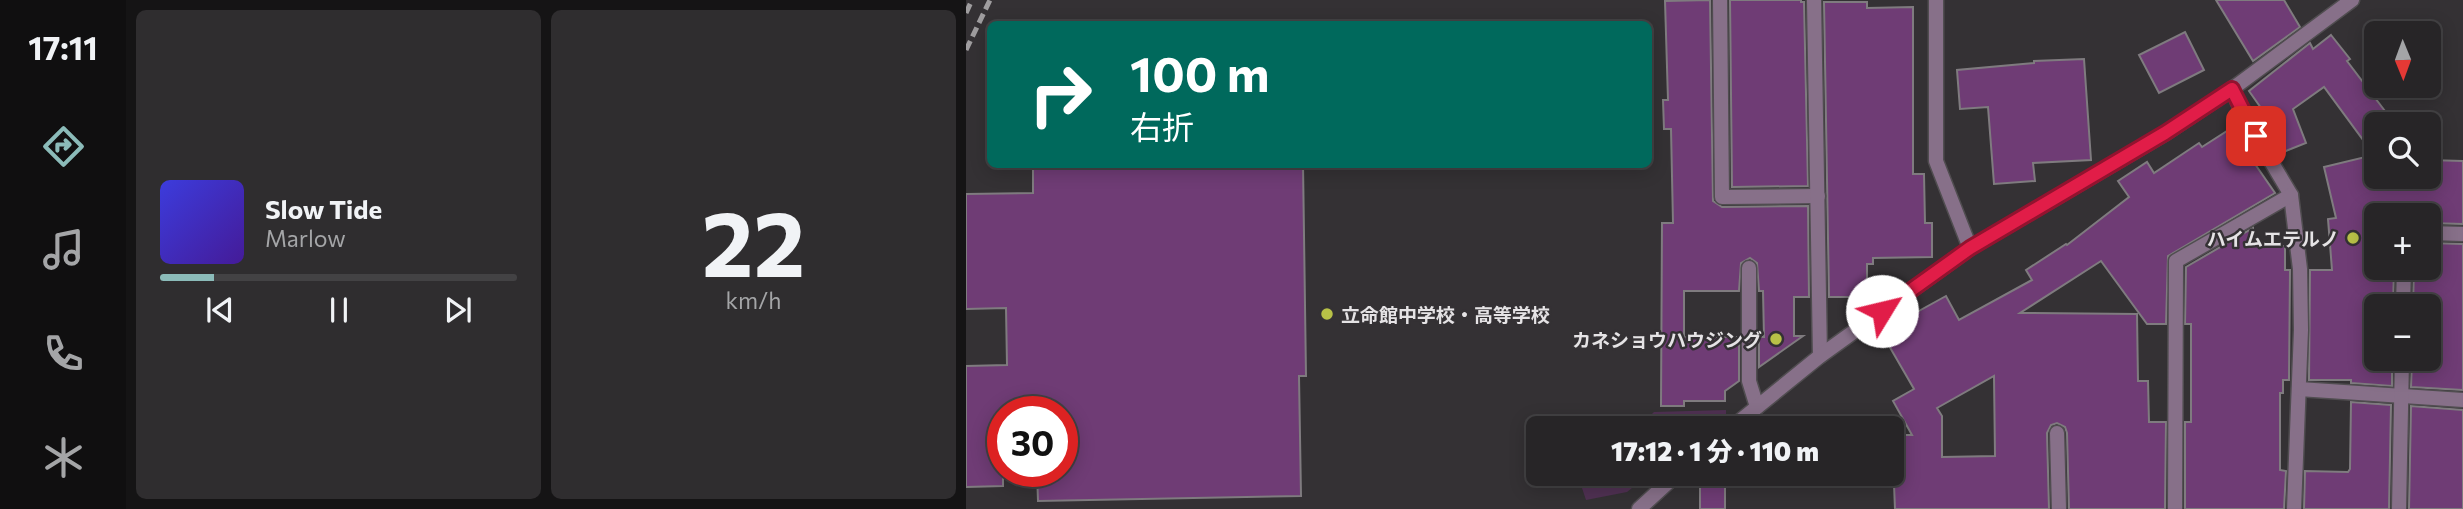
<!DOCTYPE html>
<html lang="ja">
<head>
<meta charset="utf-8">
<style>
  body { margin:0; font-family:Commissioner,"Noto Sans JP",sans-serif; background:#2f2d2f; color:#f1f3f6; height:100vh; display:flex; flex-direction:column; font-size:26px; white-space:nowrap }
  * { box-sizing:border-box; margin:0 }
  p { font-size:23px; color:#a4a5a7 }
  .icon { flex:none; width:38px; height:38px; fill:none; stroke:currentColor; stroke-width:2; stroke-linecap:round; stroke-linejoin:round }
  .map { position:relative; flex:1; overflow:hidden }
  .sheet { display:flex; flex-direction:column; gap:10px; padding:10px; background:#151415; width:840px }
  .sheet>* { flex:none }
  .hud { position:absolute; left:21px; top:21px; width:665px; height:147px; border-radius:10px; box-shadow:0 4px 18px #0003,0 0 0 2px #434244; background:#00695c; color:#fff; overflow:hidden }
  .needle { width:46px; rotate:179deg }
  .tools { position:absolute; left:1398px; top:21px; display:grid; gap:14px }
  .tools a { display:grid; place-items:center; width:77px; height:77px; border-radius:10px; background:#272527; box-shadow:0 4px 18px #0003,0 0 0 2px #434244; font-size:35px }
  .speed { position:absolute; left:21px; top:396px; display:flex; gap:14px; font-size:35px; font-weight:700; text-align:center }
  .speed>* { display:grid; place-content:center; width:91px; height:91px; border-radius:50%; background:#272527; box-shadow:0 4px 18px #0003,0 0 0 2px #434244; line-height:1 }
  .speed .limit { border:10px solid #d22; background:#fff; color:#111 }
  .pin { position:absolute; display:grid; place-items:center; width:60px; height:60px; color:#fff; margin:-30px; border-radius:14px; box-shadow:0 4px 10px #0006 }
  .me { position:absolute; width:77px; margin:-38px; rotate:54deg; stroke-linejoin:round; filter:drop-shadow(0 0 5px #0008) }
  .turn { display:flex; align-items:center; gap:24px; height:147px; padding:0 28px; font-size:32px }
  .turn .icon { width:91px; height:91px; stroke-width:2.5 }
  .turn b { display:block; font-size:49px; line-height:60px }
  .sheet .card { flex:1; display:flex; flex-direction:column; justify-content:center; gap:10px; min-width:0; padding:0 24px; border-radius:10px; background:#2f2d2f }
  .sheet .dial { align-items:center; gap:0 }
  .dial b { font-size:91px; line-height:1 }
  .song { display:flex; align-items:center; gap:21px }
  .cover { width:84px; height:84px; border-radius:10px; background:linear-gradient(135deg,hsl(240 70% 55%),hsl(260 70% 35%)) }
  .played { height:7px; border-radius:4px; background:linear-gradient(90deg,#8bbbb9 15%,#434244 15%) }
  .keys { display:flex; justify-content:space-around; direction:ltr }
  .sheet .tiles { flex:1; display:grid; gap:10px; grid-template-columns:repeat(2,1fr) }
  .trip { position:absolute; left:560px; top:416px; width:378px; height:70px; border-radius:10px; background:#272527; box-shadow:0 4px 18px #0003,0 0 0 2px #434244; font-weight:800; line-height:70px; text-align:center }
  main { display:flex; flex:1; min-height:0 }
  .menu { display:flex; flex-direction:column; width:126px; justify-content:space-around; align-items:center; background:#100f10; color:#a4a5a7 }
  .menu .icon { width:49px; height:49px }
  .menu .current { color:#8bbbb9 }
  .menu b { font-size:32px; color:#f1f3f6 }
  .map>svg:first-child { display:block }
  .green { fill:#503153 }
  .building { fill:#6f3c75; stroke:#7f7b7f; stroke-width:2; fill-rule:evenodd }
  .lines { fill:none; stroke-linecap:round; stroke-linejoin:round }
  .minor-casing { stroke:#504d50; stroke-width:17 }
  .minor { stroke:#877089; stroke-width:14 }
  .rail { stroke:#9f9d9f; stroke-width:5; stroke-dasharray:10 5; stroke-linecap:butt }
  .route-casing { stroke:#92132f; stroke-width:18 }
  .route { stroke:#e11d48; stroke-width:12 }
  .poi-dot { fill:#b8c147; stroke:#343134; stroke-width:2.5 }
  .labels { text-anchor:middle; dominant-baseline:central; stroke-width:5; stroke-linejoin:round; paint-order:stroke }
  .poi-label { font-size:19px; font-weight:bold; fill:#e5e3e5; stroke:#343134; text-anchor:end }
</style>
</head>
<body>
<main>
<nav class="menu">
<b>17:11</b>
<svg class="icon current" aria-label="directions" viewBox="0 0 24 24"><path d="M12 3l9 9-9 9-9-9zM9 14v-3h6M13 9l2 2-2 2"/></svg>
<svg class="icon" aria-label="music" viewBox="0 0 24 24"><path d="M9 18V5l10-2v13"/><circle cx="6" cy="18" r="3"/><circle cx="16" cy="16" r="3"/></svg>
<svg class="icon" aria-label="phone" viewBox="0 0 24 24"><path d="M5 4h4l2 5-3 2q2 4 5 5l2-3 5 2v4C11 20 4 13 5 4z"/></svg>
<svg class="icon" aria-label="climate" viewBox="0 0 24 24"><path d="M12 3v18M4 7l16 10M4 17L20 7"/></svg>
</nav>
<section class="sheet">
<div class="tiles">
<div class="card">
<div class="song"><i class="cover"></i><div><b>Slow Tide</b><p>Marlow</p></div></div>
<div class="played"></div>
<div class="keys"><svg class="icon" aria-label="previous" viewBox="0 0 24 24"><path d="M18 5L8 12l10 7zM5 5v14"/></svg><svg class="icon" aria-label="pause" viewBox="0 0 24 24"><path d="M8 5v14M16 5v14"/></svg><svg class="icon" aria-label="next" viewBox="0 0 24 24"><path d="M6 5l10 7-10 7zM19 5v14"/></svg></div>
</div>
<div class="card dial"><b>22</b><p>km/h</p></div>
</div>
</section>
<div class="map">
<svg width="1497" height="509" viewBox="0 0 1497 509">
  <rect width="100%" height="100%" fill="#343134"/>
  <g class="green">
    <polygon points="760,410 760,414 741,429 671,429 688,412"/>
    <polygon points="626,474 683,474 661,492 620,500 615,485"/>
  </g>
  <g class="building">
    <polygon points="744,0 747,201 756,207 842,206 843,297 828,297 828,336 837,336 793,367 793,337 798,337 797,291 793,291 791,263 784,258 775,263 773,291 718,291 718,337 773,337 773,381 759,391 759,401 718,401 718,406 695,406 696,223 707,223 705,129 698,129 697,100 702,100 699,1"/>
    <polygon points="764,0 835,0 835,2 838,2 842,186 766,187"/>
    <polygon points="1250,0 1318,0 1334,27 1287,61"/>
    <polygon points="858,2 901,2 901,8 947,7 947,174 958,174 959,223 966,223 966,257 907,258 907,264 901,264 901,297 863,297"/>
    <polygon points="1219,32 1238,70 1193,93 1173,55"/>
    <polygon points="1365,35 1384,59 1381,61 1422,115 1410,124 1410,177 1463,177 1463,160 1497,161 1497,224 1463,223 1463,215 1410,215 1410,268 1428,268 1427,306 1410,306 1410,359 1426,359 1426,386 1385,383 1385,380 1343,380 1344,270 1366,270 1362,219 1370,218 1358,167 1408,155 1358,87 1327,109 1340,143 1312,154 1288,113 1295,108 1283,91 1344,43 1347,49"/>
    <polygon points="1118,59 1125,160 1067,163 1069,181 1028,184 1022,107 994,109 991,70 1068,63 1068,61"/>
    <path d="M1272,124L1294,162L1289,164L1309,193L1202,256L1200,324H1181L1135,261L1054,313L1171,314L1172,381H1182L1183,422H1200L1199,509H1103L1101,433L1099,427L1091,423L1085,425L1081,433L1083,509H929L926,435H946L927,401L948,389L915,332L980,296L993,320L1066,280L1060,270L1100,244L1101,245L1163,197L1152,181L1181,162L1188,173L1233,143L1236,147ZM1028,376L1029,456L976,457V416L971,408Z"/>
    <polygon points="67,164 337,164 340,376 333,376 335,496 72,501 71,471 96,471 96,411 37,411 37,486 0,487 0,366 41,365 40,308 0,309 0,194 67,193"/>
    <polygon points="1287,228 1287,246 1319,246 1319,270 1324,270 1323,380 1317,380 1317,393 1314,393 1314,470 1320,471 1318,509 1219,509 1219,422 1225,422 1225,324 1219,324 1220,267"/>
    <polygon points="1463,243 1497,244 1497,390 1445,387 1446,359 1463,359 1463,306 1447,306 1448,268 1463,268"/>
    <polygon points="1385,402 1425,405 1423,509 1338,509 1339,471 1382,472 1384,469"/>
    <polygon points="1445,406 1497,410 1497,509 1443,509"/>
    <rect x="734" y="477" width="25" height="32"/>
  </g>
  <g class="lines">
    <g class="minor-casing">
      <g id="minor">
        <polyline points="754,0 756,197 852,196"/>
        <polyline points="848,0 854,356"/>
        <polyline points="970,0 970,161 1004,248"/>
        <polyline points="1266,89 1278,116 1325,195 1334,269 1335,330 1328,509"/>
        <polyline points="1463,233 1497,234"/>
        <polyline points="783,268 783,381 791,407"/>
        <polyline points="1437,306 1438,268"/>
        <polyline points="1333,389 1497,400"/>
        <polyline points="764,429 854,356 1004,248 1200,133 1266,89 1386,0"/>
        <polyline points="1091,433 1093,509"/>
        <polyline points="673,509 711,474"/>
        <polyline points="1209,509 1210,261 1325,195"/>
        <polyline points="1433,509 1436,359"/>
      </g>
    </g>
    <use href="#minor" class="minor"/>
    <g class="rail">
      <polyline points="0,13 6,0"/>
      <polyline points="0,50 24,0"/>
    </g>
  </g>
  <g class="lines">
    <g class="route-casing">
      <polyline id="route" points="916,311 1004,248 1199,133 1266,89 1290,136"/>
    </g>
    <use href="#route" class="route"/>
  </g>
  <g class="poi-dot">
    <circle cx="1387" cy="238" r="7"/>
    <circle cx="361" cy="314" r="7"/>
    <circle cx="810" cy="339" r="7"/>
  </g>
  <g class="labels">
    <g class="poi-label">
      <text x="1373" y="238">ハイムエテルノ</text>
      <text x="375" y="314" text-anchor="start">立命館中学校・高等学校</text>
      <text x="796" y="339">カネショウハウジング</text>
    </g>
  </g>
</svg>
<div class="tools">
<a><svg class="needle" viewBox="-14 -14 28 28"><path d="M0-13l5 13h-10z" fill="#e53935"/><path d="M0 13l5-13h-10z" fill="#a4a5a7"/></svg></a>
<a><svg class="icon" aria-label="search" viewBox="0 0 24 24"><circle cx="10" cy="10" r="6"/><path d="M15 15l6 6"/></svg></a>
<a>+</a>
<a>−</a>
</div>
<div class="speed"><div class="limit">30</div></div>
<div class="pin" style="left:1290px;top:136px;background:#d93025"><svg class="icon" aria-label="arrive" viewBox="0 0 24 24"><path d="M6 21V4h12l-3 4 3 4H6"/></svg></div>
<svg class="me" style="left:916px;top:311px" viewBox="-20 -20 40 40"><circle r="19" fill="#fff"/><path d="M0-13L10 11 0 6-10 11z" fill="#e11d48"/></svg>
<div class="trip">17:12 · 1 分 · 110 m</div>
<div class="hud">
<div class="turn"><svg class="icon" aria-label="right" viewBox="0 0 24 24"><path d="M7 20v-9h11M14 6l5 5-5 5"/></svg><div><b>100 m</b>右折</div></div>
</div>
</div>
</main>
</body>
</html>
